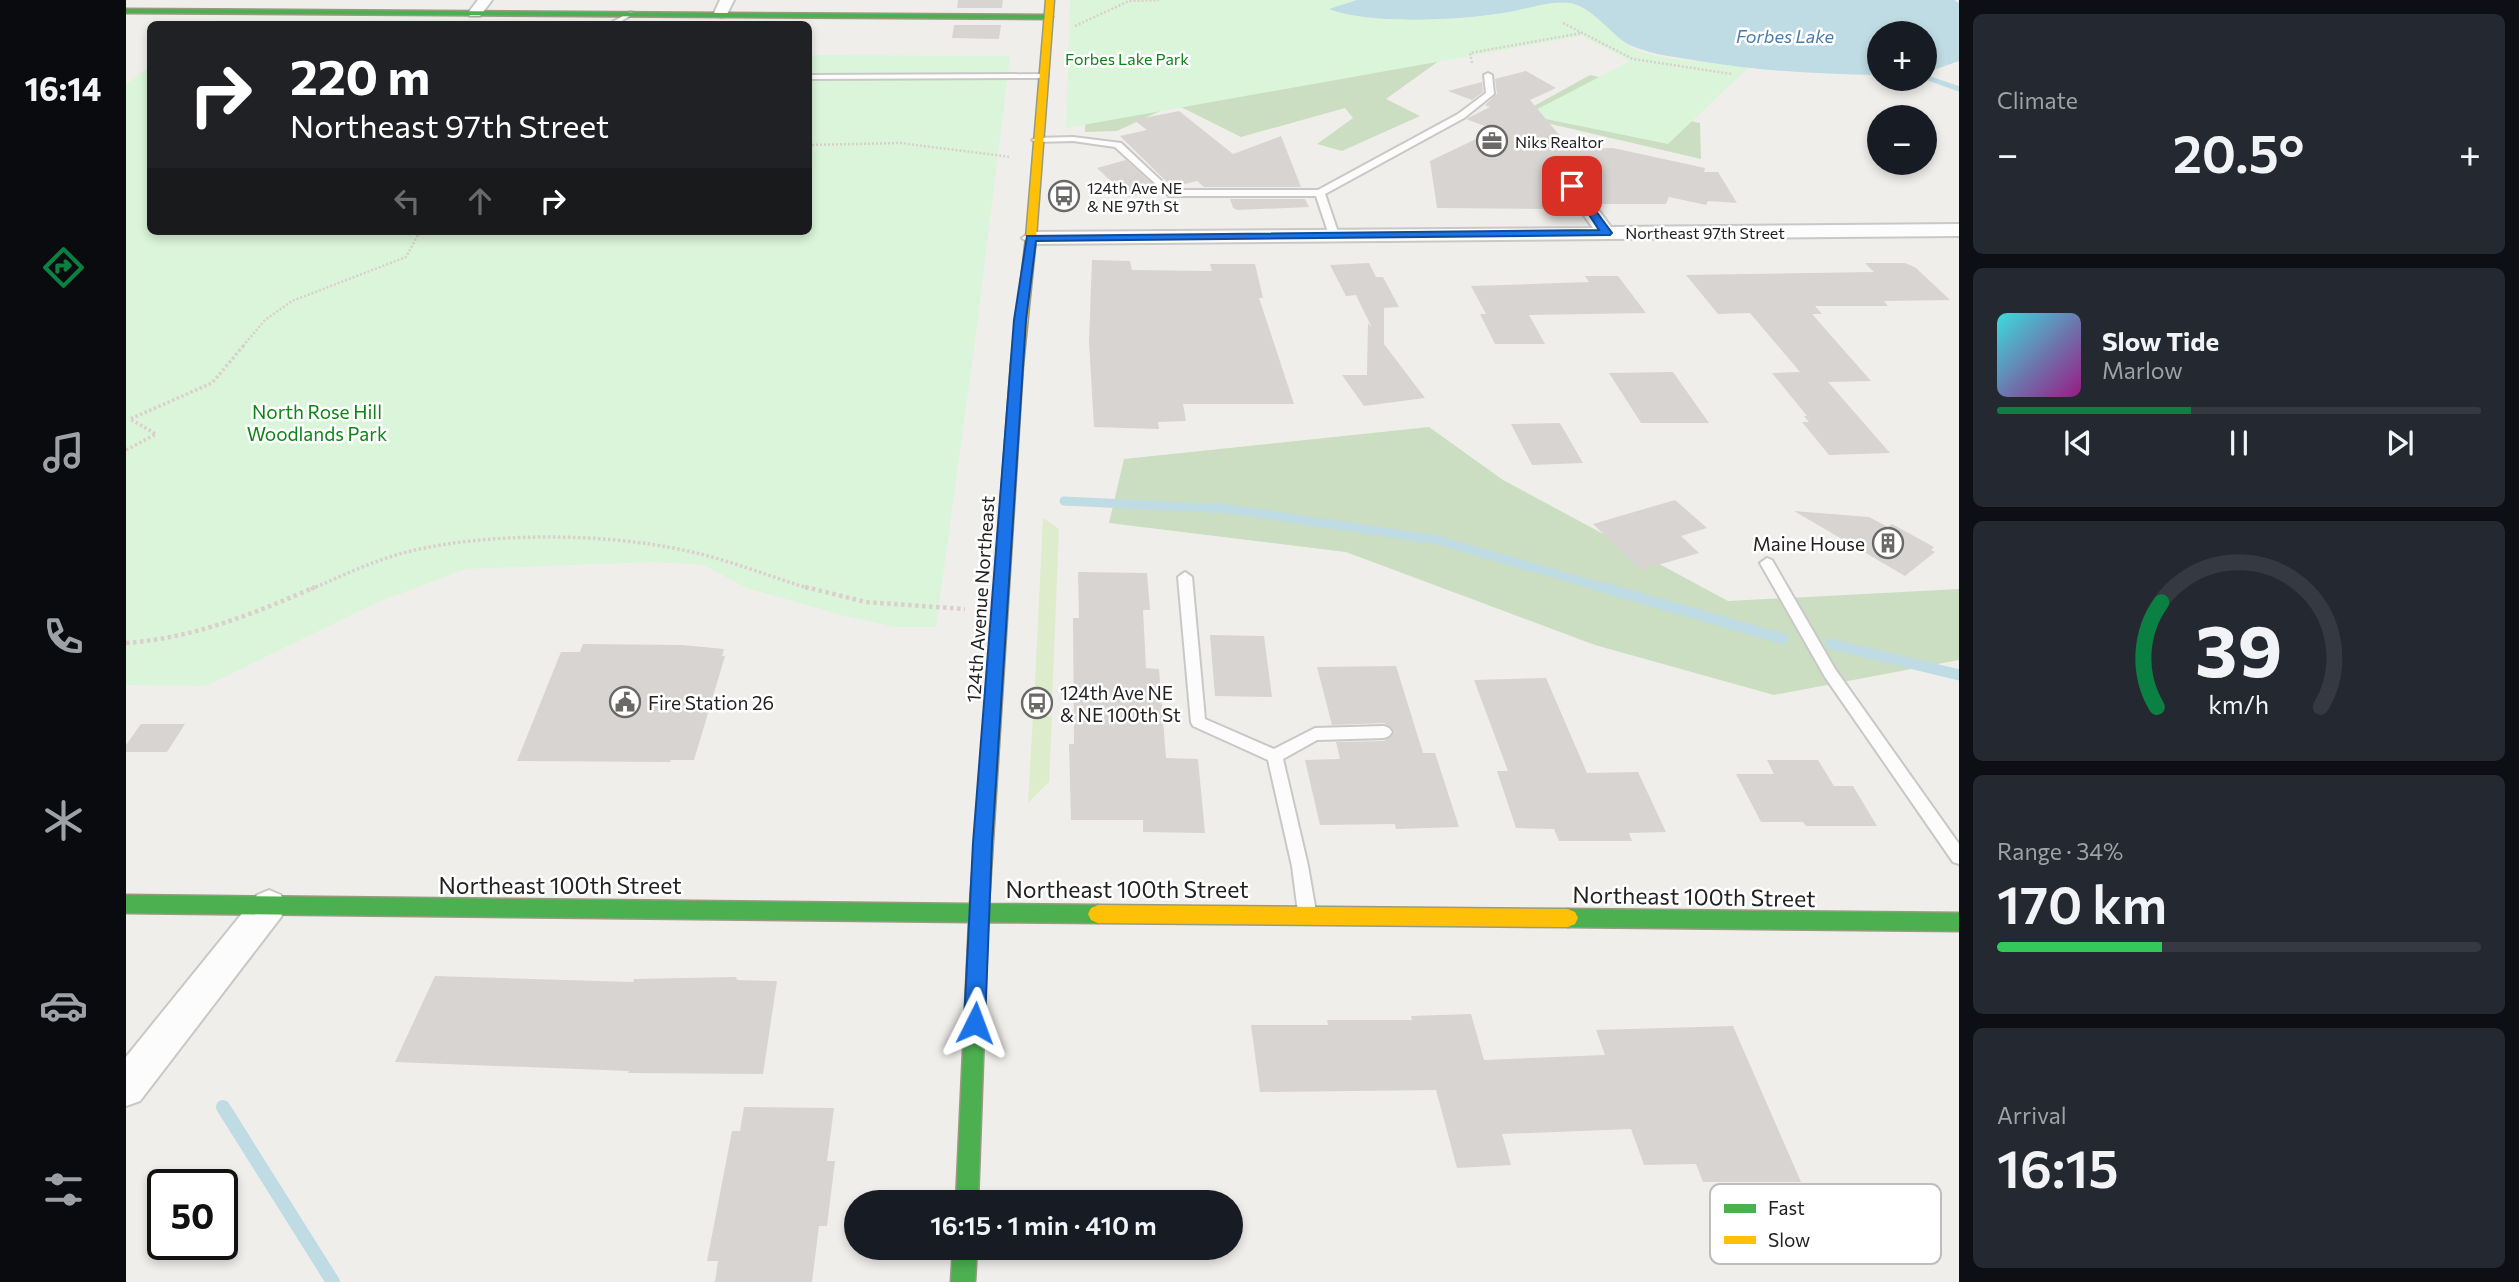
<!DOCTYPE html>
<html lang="en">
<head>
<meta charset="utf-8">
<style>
  body { margin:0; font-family:Commissioner,sans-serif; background:#242831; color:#f1f3f6; height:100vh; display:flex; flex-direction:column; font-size:26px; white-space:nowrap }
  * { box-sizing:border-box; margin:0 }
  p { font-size:23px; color:#9ea1a6 }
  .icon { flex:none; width:38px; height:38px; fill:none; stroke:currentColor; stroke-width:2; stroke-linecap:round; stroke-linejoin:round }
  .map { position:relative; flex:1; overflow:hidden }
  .side { display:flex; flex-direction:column; gap:14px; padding:14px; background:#0d0f14; width:560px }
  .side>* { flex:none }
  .hud { position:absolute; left:21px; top:21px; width:665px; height:214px; border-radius:10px; box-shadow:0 4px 10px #0003; background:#202124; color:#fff; overflow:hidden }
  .buttons { position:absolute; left:1741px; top:21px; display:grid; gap:14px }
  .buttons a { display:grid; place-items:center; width:70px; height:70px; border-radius:50%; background:#171b24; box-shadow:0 4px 10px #0003; font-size:35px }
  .speed { position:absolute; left:21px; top:1169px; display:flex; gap:14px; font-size:35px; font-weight:700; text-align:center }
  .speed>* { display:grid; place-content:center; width:91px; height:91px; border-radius:50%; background:#171b24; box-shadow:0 4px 10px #0003; line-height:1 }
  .speed .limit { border:4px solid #111; border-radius:10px; background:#fff; color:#111 }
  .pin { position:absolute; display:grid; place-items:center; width:60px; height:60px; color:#fff; margin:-30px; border-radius:14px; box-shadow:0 4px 10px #0006 }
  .me { position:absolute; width:77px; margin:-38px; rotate:3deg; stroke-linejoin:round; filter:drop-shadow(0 0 5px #0008) }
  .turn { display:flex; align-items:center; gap:24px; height:147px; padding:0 28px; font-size:32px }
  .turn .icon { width:91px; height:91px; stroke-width:2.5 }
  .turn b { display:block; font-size:49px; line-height:60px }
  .lanes { display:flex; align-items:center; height:66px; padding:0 28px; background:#0003; justify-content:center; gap:35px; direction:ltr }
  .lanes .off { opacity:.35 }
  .big { font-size:52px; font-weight:600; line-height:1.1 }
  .side .widget { flex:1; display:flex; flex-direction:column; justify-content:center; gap:10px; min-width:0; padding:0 24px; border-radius:10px; background:#242831 }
  .side .dial { align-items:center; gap:0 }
  .dial svg { height:182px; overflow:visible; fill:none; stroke:#363941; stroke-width:7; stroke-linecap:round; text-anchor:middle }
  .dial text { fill:#f1f3f6; stroke:none }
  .song { display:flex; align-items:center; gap:21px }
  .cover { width:84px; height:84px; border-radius:10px; background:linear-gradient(135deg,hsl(180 70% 55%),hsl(310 70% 35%)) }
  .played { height:7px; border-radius:4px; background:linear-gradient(90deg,#0b8043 40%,#363941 40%) }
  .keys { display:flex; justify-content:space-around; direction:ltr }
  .heat { display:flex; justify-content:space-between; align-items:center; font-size:38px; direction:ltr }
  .charge { height:10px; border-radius:5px; background:linear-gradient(90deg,#34c759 34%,#363941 0) }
  .trip { position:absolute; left:718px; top:1190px; width:399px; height:70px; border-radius:35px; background:#171b24; box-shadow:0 4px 10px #0003; font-weight:600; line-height:70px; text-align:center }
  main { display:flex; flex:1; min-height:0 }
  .dock { display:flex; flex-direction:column; width:126px; justify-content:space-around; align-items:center; background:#090b0e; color:#9ea1a6 }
  .dock .icon { width:49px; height:49px }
  .dock .current { color:#0b8043 }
  .dock b { font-size:32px; color:#f1f3f6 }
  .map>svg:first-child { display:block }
  .grass { fill:#ddeccb }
  .forest { fill:#cbdec1 }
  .park { fill:#daf5da }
  .water { fill:#bfdbe3 }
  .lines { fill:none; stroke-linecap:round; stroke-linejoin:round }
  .stream-far3 { stroke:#bfdbe3; stroke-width:5 }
  .stream-far2 { stroke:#bfdbe3; stroke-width:9 }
  .stream-far1 { stroke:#bfdbe3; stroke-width:11 }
  .stream { stroke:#bfdbe3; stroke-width:14 }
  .building { fill:#d7d4d2 }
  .lane-casing { stroke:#c9c8c7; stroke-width:4 }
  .street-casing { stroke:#c9c8c7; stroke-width:4 }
  .fast-casing { stroke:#999a82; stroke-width:3 }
  .slow-casing { stroke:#999a82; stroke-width:3 }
  .path-far2 { stroke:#dccecd; stroke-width:2.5; stroke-dasharray:2 2; stroke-linecap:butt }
  .path-far1 { stroke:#dccecd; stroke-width:3.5; stroke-dasharray:2.5 2.5; stroke-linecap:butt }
  .path { stroke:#dccecd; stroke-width:4.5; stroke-dasharray:3.5 3.5; stroke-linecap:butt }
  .lane { fill:#fdfcfc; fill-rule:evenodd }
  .street { fill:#fdfcfc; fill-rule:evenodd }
  .fast { fill:#4caf50; fill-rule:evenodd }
  .slow { fill:#ffc107; fill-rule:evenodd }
  .route { fill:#1a73e8; stroke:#114b97; stroke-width:2 }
  .labels { text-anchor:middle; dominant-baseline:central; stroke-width:5; stroke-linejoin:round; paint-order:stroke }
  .far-park-label { font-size:16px; fill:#0c8416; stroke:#fff }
  .far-poi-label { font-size:16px; fill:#222; stroke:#fff; text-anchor:start }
  .far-street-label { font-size:16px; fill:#222; stroke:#fff }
  .far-water-label { font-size:18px; font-style:italic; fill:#4a7aab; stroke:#fff }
  .park-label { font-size:19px; fill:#0c8416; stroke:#fff }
  .poi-label { font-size:19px; fill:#222; stroke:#fff; text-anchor:start }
  .street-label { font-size:19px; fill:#222; stroke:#fff }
  .near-street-label { font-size:23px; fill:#222; stroke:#fff }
  .key { fill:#fff; stroke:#bdbdbd; stroke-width:2 }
  .key-label { font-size:19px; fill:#222 }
</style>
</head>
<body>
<main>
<nav class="dock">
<b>16:14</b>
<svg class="icon current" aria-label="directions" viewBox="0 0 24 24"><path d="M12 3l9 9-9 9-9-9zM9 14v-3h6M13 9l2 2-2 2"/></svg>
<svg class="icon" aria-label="music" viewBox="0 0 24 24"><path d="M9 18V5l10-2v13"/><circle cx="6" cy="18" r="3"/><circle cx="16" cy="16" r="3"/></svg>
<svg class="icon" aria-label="phone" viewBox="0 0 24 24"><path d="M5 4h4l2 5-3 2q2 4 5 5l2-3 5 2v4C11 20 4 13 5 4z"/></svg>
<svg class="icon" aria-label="climate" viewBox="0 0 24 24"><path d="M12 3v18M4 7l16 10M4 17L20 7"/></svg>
<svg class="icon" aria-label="car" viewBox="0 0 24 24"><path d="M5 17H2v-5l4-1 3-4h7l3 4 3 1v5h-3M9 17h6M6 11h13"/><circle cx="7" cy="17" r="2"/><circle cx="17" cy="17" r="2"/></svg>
<svg class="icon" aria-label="filters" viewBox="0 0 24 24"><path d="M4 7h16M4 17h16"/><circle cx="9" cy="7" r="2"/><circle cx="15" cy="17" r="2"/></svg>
</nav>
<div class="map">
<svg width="1833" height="1282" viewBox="0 0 1833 1282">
  <rect width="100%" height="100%" fill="#f0eeeb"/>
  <g class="grass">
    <polygon points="917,518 933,529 926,702 908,702"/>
    <polygon points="907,716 926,716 923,782 902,803"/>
  </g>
  <g class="forest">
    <polygon points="961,39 1328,50 1260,99 1294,116 1216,151 1191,144 1227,118 1219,108 1115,137 1049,104 991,131 959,132"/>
    <polygon points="1464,75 1494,82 1512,109 1574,123 1575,159 1390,116"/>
    <polygon points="1303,427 1377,480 1602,601 1833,589 1833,660 1648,695 1469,645 1220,552 983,523 998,459"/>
  </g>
  <g class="park">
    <path d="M944,0H1451C1468,14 1484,30 1500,44C1521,62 1595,62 1624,66L1542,144L1400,115L1504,61L1456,36L940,128Z"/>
    <polygon points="88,20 353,20 349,24 82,24"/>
    <polygon points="683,55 884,56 850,334 810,627 769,627 715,615 621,588 577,565 528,562 340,569 252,602 80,686 0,685 0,84 24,66 24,231 682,231"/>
  </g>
  <path class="water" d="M1231,0H1828L1833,3V61L1799,73V33H1754L1753,75C1692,74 1634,71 1573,61C1550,57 1527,55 1506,46C1488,39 1470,9 1445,3C1422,0 1400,10 1377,13C1332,20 1245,25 1203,9Z"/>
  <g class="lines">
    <polyline class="stream-far3" points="1799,77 1833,89"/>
    <polyline class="stream-far2" points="938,501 1103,509 1311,540 1482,589"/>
    <g class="stream-far1">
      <polyline points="1476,587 1657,639"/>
      <polyline points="1705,644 1833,675"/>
    </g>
    <polyline class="stream" points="97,1107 207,1282"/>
  </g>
  <g class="building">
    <polygon points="832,0 877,0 876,8 831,8"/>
    <polygon points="828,25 875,25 873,39 826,38"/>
    <polygon points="1400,71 1430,88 1404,100 1445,149 1487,148 1579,168 1578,172 1592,172 1611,203 1582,201 1580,205 1543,197 1540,204 1472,204 1442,164 1434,162 1424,168 1423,172 1447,204 1420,204 1422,209 1311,208 1304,161 1369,130 1340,119 1364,107 1359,105 1371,94 1369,79"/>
    <polygon points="1356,82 1357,92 1346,100 1322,91"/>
    <polygon points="1053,111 1107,154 1155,136 1175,187 1078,187 1071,181 1046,187 994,136 1021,130 1008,120"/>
    <polygon points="1000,160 1033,190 1002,197 971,168"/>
    <polygon points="1104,199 1179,199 1183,207 1111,210 1107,208"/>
    <polygon points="966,260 1004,261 1006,270 1086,271 1084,264 1129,264 1137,298 1133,298 1168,404 1057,404 1060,421 1032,422 1033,429 968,427 963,342"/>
    <polygon points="1243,263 1250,277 1257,277 1273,307 1258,308 1258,344 1299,398 1238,406 1216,375 1241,375 1242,323 1246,328 1230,295 1220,296 1204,265"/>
    <polygon points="1739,263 1779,263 1790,268 1824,300 1758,301 1762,306 1689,306 1696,314 1686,314 1745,381 1702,382 1764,453 1703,455 1676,422 1683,422 1678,416 1681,416 1646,373 1674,372 1624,313 1592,314 1560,275 1748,272"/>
    <polygon points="1459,276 1492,276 1520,313 1403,315 1419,344 1369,344 1354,314 1360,314 1345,286 1463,282"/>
    <polygon points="1547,372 1583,423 1515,423 1483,373"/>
    <polygon points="1434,423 1457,463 1406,465 1385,424"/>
    <polygon points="1549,500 1581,528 1555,536 1573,553 1515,570 1467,524"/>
    <polygon points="1668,511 1743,517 1762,527 1766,524 1808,547 1805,550 1809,552 1779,576"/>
    <polygon points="952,572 1021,573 1024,610 1017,610 1020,668 1033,669 1040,758 1072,759 1079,833 1017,832 1017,820 945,820 943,744 948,744 947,618 953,618"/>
    <polygon points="1084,635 1138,636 1146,697 1089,696"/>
    <polygon points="457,644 556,645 598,649 596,656 599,656 568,760 545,760 544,762 391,761 435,652 454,652"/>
    <polygon points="1270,666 1297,753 1309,753 1333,827 1270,829 1269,824 1194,825 1179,760 1214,759 1210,742 1258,741 1269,732 1258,723 1206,725 1191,667"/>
    <polygon points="1420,678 1461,773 1512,772 1540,832 1503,833 1506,841 1433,841 1428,829 1390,828 1371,771 1382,771 1348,680"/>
    <polygon points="15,724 59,724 41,752 0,752 0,745"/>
    <polygon points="1641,760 1692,760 1708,786 1727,786 1751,826 1680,826 1677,822 1635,822 1610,774 1648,774"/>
    <polygon points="309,976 507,982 508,979 610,977 611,980 651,981 637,1074 502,1073 503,1071 269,1062"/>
    <polygon points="1345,1014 1358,1060 1479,1055 1470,1030 1607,1026 1675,1182 1577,1182 1570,1164 1518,1165 1505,1129 1376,1134 1385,1165 1331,1168 1310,1090 1134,1092 1125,1025 1202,1025 1201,1020 1286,1020 1285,1016"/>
    <polygon points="618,1107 708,1108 701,1161 709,1161 701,1226 693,1226 686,1282 589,1282 592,1261 581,1261 606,1131 614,1131"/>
  </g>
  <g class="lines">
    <g class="lane-casing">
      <g id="lane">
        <polygon points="504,12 509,13 490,24 483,24"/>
        <polygon points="1362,73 1366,75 1368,94 1338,118 1199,194 1213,235 1208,238 1203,235 1190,196 1043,196 989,147 947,141 910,142 906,140 910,138 947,137 995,143 1045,190 1192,190 1332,114 1360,93 1358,75"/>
        <polygon points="921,74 922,76 918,78 682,79 682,75"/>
        <polygon points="1641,558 1646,560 1709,669 1833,844 1833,864 1827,862 1699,677 1634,563"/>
        <polygon points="1059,572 1066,577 1079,719 1148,749 1189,728 1258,726 1263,728 1266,732 1263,736 1258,738 1191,740 1157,759 1182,866 1190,912 1187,918 1181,920 1175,918 1172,912 1166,866 1142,760 1067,726 1065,722 1052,577"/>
      </g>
    </g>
    <g class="street-casing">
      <g id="street">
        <polygon points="352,0 366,0 354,16 344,16 342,13"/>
        <polygon points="594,0 608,0 600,16 595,17 588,13"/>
        <polygon points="1434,165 1440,166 1485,227 1833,224 1833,236 905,244 896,238 905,232 1467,228 1425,170"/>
        <polygon points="143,890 155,895 160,906 155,917 14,1101 0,1106 0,1057 131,895"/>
      </g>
    </g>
    <g class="fast-casing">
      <g id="fast">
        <polygon points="0,9 923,15 927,17 923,19 0,13"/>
        <polygon points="891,361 897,365 863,904 972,905 979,908 982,914 979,920 972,923 862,922 852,1202 830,1202 843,922 0,913 0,895 844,904 885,365"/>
        <polygon points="1442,909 1833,913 1833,931 1442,927 1435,924 1432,918 1435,912"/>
        <polygon points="827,1248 851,1248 849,1282 825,1282"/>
      </g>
    </g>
    <g class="slow-casing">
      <g id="slow">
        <polygon points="920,0 928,0 910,238 897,365 891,369 885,365 900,238"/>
        <polygon points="972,905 1442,909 1449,912 1452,918 1449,924 1442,927 972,923 965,920 962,914 965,908"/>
      </g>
    </g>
    <g class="path-far2">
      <polyline points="1437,23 1507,59 1606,74"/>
      <polyline points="949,26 1003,1 1033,0"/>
      <polyline points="1346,63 1344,53 1456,33"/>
      <polyline points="682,145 775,143 884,157"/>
      <polyline points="117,346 139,320 166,301 280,257 292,235 303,231"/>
    </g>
    <g class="path-far1">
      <polyline points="0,450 30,434 4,419 86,383 119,344"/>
      <path d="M185,589C218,575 251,559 285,551C364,532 478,533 557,550C601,559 642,576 685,589"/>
    </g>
    <g class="path">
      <polyline points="679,587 740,602 839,609"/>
      <path d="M0,643C68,638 127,614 189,587"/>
    </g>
    <use href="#lane" class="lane"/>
    <use href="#street" class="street"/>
    <use href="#fast" class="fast"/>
    <use href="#slow" class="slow"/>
  </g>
  <polygon class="route" points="1443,184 1450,184 1486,233 1484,235 910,241 900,320 866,843 859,1023 856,1030 849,1033 841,1030 838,1023 847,843 888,320 901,236 1473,230"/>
  <defs>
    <g id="office-ring" transform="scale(1.575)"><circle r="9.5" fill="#fff" stroke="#6a6968" stroke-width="1.5"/><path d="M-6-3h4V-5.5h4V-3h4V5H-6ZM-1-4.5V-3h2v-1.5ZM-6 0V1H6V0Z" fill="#6a6968"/></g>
    <g id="bus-ring" transform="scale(1.575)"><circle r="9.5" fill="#fff" stroke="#6a6968" stroke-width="1.5"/><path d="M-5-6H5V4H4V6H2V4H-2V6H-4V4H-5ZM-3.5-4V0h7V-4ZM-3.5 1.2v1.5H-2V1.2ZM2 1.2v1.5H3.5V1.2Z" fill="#6a6968"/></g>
    <g id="building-ring" transform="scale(1.575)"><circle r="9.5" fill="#fff" stroke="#6a6968" stroke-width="1.5"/><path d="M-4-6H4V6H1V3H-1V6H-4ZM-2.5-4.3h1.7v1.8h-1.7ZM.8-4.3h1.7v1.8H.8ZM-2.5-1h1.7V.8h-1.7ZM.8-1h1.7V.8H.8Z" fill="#6a6968"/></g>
    <g id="civic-ring" transform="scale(1.575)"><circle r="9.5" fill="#fff" stroke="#6a6968" stroke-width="1.5"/><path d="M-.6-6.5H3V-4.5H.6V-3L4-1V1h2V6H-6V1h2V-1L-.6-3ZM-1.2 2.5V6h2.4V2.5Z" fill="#6a6968"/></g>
  </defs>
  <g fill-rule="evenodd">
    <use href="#office-ring" x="1366" y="141"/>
    <use href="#bus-ring" x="938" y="196"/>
    <use href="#building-ring" x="1762" y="543"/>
    <use href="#civic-ring" x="499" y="702"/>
    <use href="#bus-ring" x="911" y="703"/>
  </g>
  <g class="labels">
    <g class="far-park-label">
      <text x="1001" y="58">Forbes Lake Park</text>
    </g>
    <g class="far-poi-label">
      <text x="1389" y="141">Niks Realtor</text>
      <text x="961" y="187">124th Ave NE<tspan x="961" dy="18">&amp; NE 97th St</tspan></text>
    </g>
    <g class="far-street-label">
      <text x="1579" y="232">Northeast 97th Street</text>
    </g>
    <g class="far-water-label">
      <text x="1659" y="36">Forbes Lake</text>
    </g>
    <g class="park-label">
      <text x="191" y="411">North Rose Hill<tspan x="191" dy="22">Woodlands Park</tspan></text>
    </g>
    <g class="poi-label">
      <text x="1739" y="543" text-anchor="end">Maine House</text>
      <text x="934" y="692">124th Ave NE<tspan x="934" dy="22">&amp; NE 100th St</tspan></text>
      <text x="522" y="702">Fire Station 26</text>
    </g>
    <g class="street-label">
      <text transform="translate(854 599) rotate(-86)">124th Avenue Northeast</text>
    </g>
    <g class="near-street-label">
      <text x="434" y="885">Northeast 100th Street</text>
      <text x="1001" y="889">Northeast 100th Street</text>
      <text transform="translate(1568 896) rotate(1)">Northeast 100th Street</text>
    </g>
  </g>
  <rect x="1584" y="1184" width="231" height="80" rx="10" class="key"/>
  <rect x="1598" y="1204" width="32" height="9" fill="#4caf50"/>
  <rect x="1598" y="1236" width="32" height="8" fill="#ffc107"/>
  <g class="key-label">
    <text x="1642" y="1215">Fast</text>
    <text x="1642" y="1247">Slow</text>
  </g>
</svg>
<div class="buttons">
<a>+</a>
<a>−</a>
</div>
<div class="speed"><div class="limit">50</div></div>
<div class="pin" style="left:1446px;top:186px;background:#d93025"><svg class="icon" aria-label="arrive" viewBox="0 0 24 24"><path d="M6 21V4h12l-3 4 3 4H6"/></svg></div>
<svg class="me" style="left:849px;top:1023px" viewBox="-20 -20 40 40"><path d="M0-17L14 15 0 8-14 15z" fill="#1a73e8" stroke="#fff" stroke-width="4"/></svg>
<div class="trip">16:15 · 1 min · 410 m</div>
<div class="hud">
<div class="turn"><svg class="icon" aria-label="right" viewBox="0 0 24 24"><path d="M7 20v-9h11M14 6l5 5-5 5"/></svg><div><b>220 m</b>Northeast 97th Street</div></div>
<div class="lanes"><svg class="icon off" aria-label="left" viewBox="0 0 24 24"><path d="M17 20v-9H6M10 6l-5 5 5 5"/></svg><svg class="icon off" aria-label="ahead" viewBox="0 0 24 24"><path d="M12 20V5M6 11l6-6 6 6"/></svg><svg class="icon" aria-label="right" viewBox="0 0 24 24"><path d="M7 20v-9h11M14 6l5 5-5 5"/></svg></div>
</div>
</div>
<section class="side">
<div class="widget"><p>Climate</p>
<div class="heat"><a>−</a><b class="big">20.5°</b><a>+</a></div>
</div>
<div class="widget">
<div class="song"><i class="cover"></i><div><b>Slow Tide</b><p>Marlow</p></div></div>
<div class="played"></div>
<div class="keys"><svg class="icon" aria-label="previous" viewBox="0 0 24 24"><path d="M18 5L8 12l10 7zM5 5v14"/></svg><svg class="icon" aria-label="pause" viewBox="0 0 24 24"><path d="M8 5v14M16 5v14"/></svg><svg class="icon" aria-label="next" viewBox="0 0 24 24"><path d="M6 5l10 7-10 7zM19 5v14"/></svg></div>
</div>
<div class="widget dial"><svg viewBox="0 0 100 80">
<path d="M14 69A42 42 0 1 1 86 69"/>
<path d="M14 69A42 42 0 0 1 16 23" stroke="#0b8043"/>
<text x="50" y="56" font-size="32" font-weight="700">39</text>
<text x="50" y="72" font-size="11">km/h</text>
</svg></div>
<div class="widget"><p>Range · 34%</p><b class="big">170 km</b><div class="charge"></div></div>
<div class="widget"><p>Arrival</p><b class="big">16:15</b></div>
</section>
</main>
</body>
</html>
